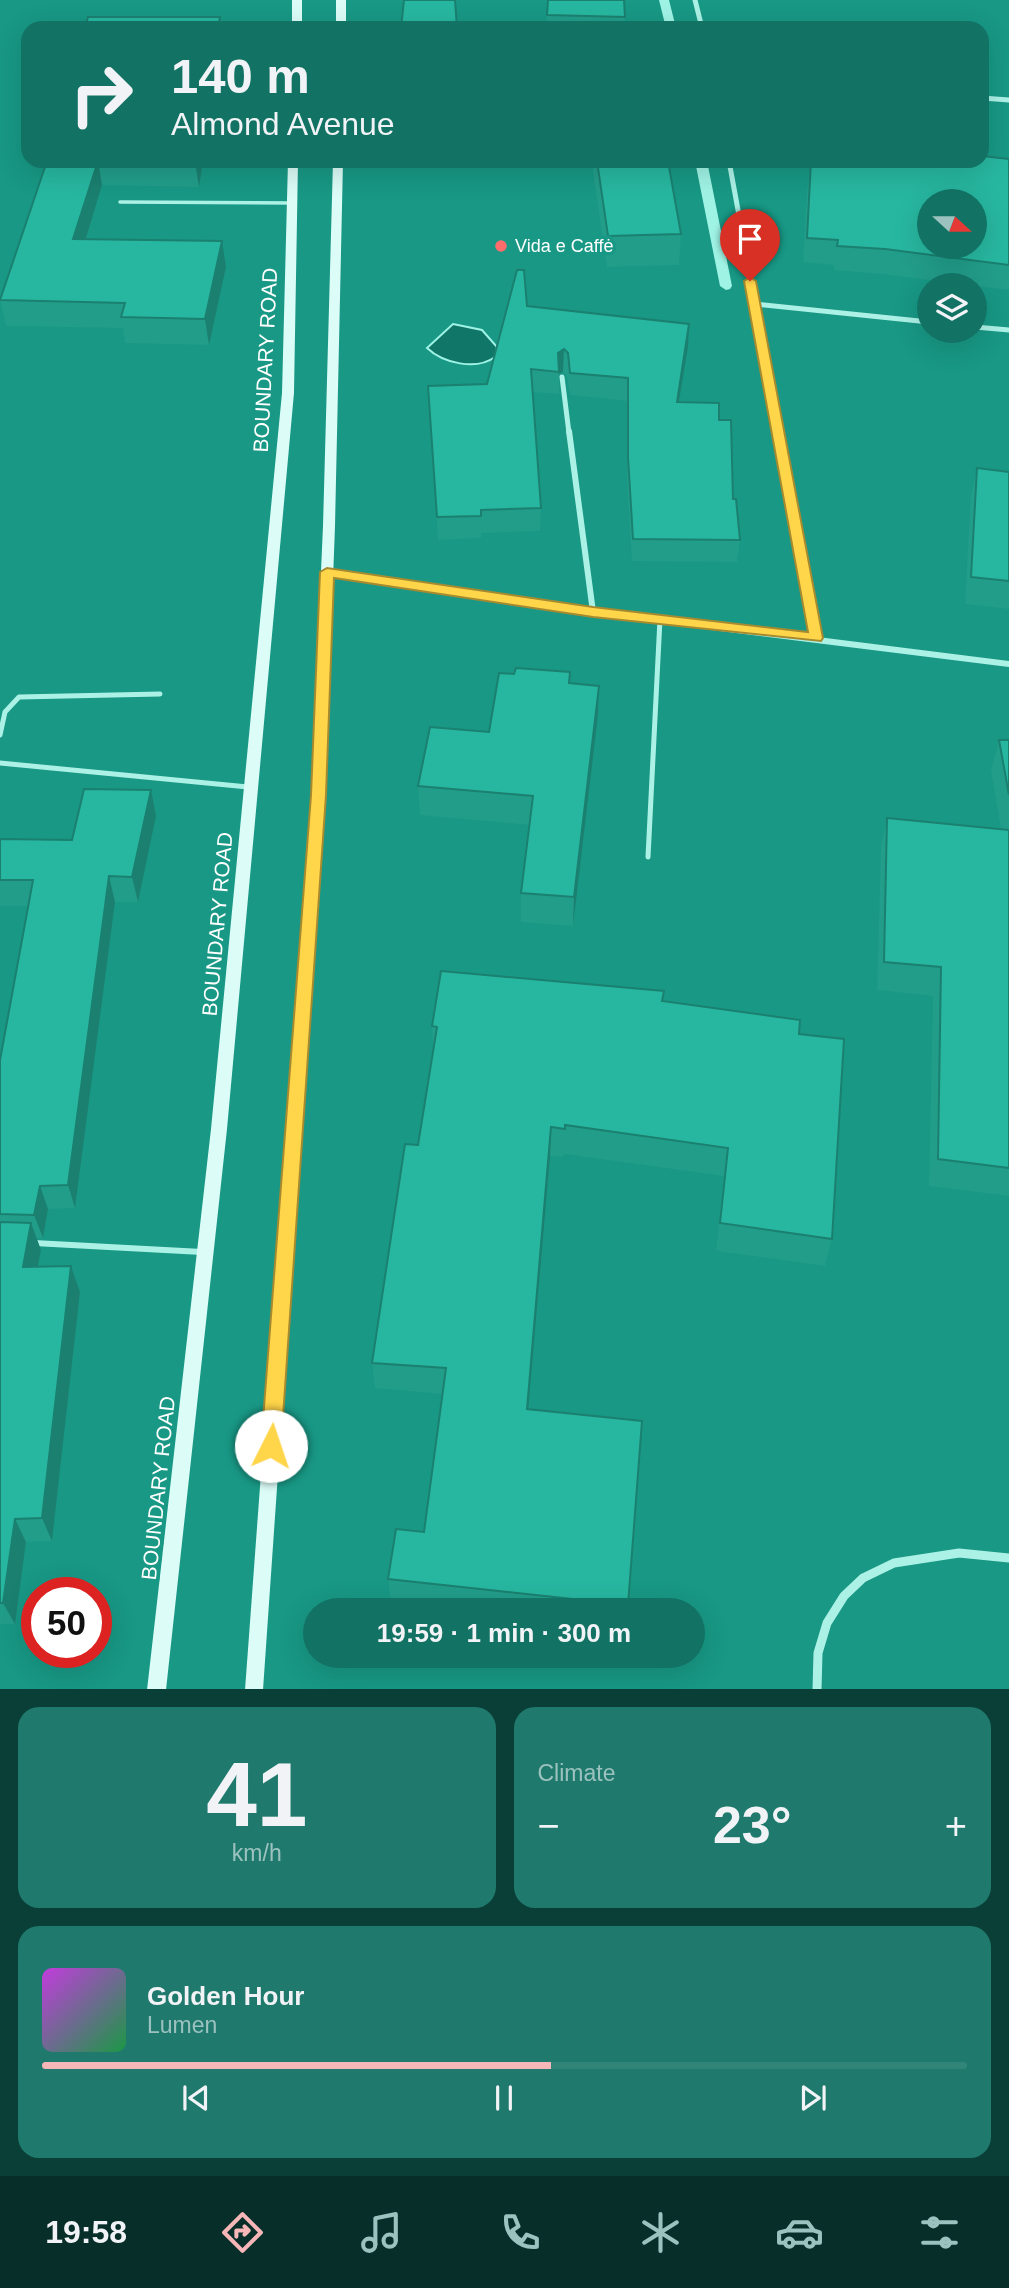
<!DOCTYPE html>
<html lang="en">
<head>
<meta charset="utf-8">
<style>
  body { margin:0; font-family:Arial,sans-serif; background:#1f7a6d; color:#f1f3f6; height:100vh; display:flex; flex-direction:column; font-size:26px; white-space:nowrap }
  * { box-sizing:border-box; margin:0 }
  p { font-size:23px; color:#9cc2bf }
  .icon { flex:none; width:38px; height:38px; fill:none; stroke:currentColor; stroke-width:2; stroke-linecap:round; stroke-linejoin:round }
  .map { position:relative; height:1689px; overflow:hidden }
  .details { display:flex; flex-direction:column; gap:18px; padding:18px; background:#0a3f37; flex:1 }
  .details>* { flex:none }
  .banner { position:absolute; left:21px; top:21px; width:968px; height:147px; border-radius:21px; box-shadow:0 7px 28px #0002; background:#127264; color:#f1f3f6; overflow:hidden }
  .needle { width:46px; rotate:111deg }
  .tools { position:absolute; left:917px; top:189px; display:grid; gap:14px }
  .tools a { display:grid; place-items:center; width:70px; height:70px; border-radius:50%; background:#127264; box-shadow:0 7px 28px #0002; font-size:35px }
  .speed { position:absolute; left:21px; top:1577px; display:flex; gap:14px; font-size:35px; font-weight:700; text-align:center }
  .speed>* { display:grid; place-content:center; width:91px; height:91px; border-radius:50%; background:#127264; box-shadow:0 7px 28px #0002; line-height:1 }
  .speed .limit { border:10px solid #d22; background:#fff; color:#111 }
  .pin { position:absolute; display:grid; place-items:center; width:60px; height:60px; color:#fff; margin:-72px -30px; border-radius:50% 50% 50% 0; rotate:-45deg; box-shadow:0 0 7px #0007 }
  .pin .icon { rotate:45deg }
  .me { position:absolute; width:77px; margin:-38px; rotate:4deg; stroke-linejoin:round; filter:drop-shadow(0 0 5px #0008) }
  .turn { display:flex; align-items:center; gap:24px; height:147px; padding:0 35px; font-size:32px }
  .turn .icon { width:91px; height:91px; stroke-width:2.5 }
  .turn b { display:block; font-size:49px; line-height:60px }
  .big { font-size:52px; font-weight:800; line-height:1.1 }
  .details .card { flex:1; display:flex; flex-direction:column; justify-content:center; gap:10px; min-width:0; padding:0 24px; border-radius:21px; background:#1f7a6d }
  .details .dial { align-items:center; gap:0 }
  .dial b { font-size:91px; line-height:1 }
  .song { display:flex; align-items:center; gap:21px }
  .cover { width:84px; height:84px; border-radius:10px; background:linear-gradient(135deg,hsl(290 70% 55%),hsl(140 70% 35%)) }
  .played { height:7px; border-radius:4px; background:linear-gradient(90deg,#f7b6b8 55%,#318478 55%) }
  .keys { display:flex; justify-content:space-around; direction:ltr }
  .heat { display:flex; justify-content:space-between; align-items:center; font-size:38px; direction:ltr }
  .details .tiles { flex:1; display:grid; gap:18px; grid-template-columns:1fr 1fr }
  .card:last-child { grid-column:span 2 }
  .trip { position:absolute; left:303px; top:1598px; width:402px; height:70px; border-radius:35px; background:#127264; box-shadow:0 7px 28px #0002; font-weight:800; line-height:70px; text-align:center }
  .tab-bar { display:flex; height:112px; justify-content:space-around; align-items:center; background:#072e28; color:#9cc2bf }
  .tab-bar .icon { width:49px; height:49px }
  .tab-bar .selected { color:#f7b6b8 }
  .tab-bar b { font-size:32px; color:#f1f3f6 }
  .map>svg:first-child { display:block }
  .water { fill:#107668; stroke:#9ff3e5; stroke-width:2 }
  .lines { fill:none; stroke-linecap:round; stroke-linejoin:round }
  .stream { fill:#9ff3e5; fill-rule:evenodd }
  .lane-far2 { stroke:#acf1e6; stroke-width:3.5 }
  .lane-far1 { stroke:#acf1e6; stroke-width:5 }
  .lane { stroke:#acf1e6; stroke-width:6 }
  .street-far2 { stroke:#acf1e6; stroke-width:5 }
  .street-far1 { stroke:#acf1e6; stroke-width:6 }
  .street { stroke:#acf1e6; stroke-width:9 }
  .secondary { fill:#dbfcf7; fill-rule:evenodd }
  .wall { fill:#229d8a }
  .shaded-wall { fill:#1b8070 }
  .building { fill:#27b7a0; stroke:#1b8070; stroke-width:2; fill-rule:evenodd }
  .route { fill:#ffd54a; stroke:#a68a30; stroke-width:2 }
  .poi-dot { fill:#ff6c6c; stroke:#189885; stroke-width:2.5 }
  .labels { text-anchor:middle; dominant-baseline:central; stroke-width:7; stroke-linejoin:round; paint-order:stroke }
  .far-poi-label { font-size:18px; fill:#fff; stroke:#189885; text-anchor:start }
  .street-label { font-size:21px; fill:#fff; stroke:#189885 }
</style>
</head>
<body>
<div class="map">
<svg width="1009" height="1690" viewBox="0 0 1009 1690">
  <rect width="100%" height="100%" fill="#189885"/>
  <path class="water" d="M453,324L482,330L497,347L495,357C476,371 443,363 427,348Z"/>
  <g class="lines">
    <g class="stream">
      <polygon points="659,0 669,0 676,28 666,28"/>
      <polygon points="695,161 707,161 732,286 730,289 726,290 720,286"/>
    </g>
    <polyline class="lane-far2" points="120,202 292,203"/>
    <g class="lane-far1">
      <polyline points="0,735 5,712 19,697 160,694"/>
      <polyline points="0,763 248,787"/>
      <polyline points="648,857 660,619"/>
    </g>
    <polyline class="lane" points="34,1243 202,1252"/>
    <g class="street-far2">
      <polyline points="695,0 702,28"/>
      <polyline points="982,98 1009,100"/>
      <polyline points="729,161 779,433"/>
      <polyline points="754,304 929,322"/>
      <polyline points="975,327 1009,330"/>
      <polyline points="562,377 569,433"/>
    </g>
    <g class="street-far1">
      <polyline points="569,431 593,612"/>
      <polyline points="778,431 816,638"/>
      <polyline points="327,572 593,612 1009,664"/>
    </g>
    <polyline class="street" points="817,1690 818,1653 827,1623 844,1596 863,1578 894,1563 959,1553 1009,1558"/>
    <g class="secondary">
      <rect x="292" y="0" width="10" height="28"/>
      <rect x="336" y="0" width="10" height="28"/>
      <polygon points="288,161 298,161 294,393 227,1129 166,1690 147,1690 211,1129 282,393"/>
      <polygon points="333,161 343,161 335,526 325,795 263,1690 245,1690 311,795 323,526"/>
    </g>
  </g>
  <g class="wall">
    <polygon points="547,15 625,17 624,28 547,28"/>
    <polygon points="1009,159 1009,290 881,274 834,270 834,265 803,262 807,193 811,161"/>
    <polygon points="47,161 203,161 199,187 102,185 86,240 226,267 209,345 125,343 123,328 6,326 0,300"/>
    <polygon points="593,161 668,161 681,234 679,265 607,267 593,172"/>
    <polygon points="527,306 688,347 679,402 719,420 740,540 737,562 632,561 627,480 627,401 570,395 567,376 563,372 559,374 559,394 533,392 541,508 540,531 481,533 481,538 438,540 428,386 487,384"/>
    <polygon points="977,468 1009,472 1009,609 965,604 971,495"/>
    <polygon points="570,683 599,686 598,715 573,926 521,922 521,893 529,825 420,815 418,786 489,732"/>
    <polygon points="999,740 1009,740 1009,1196 929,1186 933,996 877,990 881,847 887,818 1001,829 991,770"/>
    <polygon points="151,790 156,816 138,902 115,902 75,1208 48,1209 43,1238 36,1238 41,1250 38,1267 71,1266 80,1292 52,1541 26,1542 15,1624 0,1624 0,1061 29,906 0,906 0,839 72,840"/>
    <polygon points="662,1001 799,1034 832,1239 825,1266 716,1251 724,1176 564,1154 563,1157 550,1156 528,1409 642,1421 628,1610 469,1610 391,1602 388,1579 424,1532 443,1394 375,1388 372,1363 418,1145 433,1048 432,1026"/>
  </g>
  <g class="shaded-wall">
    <polygon points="98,161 102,185 78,265 73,239"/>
    <polygon points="195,161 203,161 199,187 195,162"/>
    <polygon points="222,241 226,267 209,345 205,319"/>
    <polygon points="689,324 688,347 675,425 677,402"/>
    <polygon points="564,349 563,372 559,374 558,353"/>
    <polygon points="599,686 598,715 573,926 574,897"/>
    <polygon points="151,790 156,816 138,902 132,877"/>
    <polygon points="109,876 115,902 75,1208 68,1185"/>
    <polygon points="551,1127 550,1156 526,1434 527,1409"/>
    <polygon points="40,1186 48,1209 43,1238 34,1215"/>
    <polygon points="31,1223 41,1250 33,1293 23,1267"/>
    <polygon points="71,1266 80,1292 52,1541 42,1518"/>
    <polygon points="15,1519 26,1542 15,1624 3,1603"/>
  </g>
  <g class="building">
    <polygon points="404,0 455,0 457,28 401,28"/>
    <polygon points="548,0 624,0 625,17 547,15"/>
    <polygon points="88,17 220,17 218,28 85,28"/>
    <path d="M982,156L1009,159V265L885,249L837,246L838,240L807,238L811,161H982ZM929,201H975V247H929Z"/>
    <polygon points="47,161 98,161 73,239 222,241 205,319 121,317 125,303 0,300"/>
    <polygon points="128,161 195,161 195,162"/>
    <polygon points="597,161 668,161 681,234 608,236"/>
    <polygon points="517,270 524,270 527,306 689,324 677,402 719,403 719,420 731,420 733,499 736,499 740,540 633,539 628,457 628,378 570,373 568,353 564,349 558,353 559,372 531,369 541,508 481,510 481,516 437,517 428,386 487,384"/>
    <polygon points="977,468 1009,472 1009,581 971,577"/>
    <polygon points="516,668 570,672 569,683 599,686 574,897 521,893 533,796 418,786 430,727 489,732 499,673 514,674"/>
    <polygon points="999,740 1009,740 1009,795"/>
    <polygon points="84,789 151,790 132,877 109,876 68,1185 40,1186 34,1215 0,1214 0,1060 33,880 0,880 0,839 72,840"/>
    <polygon points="887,818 1009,830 1009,1168 938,1159 941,967 884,962"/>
    <polygon points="441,971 664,991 662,1001 800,1020 799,1034 844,1039 832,1239 720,1223 728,1148 565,1125 565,1129 551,1127 527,1409 642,1421 628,1605 388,1579 396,1529 424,1532 446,1368 372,1363 405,1144 418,1145 437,1027 432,1026"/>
    <polygon points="0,1222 31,1223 23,1267 71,1266 42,1518 15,1519 3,1603 0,1603"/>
  </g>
  <polygon class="route" points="750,277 756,281 823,638 821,641 593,617 334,578 326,795 281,1446 278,1452 271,1455 264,1452 261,1446 311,795 320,572 327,568 593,607 808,632 744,281"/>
  <circle class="poi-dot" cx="501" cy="246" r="7"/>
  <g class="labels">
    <g class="far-poi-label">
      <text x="515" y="246">Vida e Caffė</text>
    </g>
    <g class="street-label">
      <text transform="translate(265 360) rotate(-87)">BOUNDARY ROAD</text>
      <text transform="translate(217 924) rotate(-85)">BOUNDARY ROAD</text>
      <text transform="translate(158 1488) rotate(-84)">BOUNDARY ROAD</text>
    </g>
  </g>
</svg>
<div class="tools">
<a><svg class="needle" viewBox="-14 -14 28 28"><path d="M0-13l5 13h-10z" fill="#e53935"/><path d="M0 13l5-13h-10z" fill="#9cc2bf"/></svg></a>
<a><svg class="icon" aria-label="layers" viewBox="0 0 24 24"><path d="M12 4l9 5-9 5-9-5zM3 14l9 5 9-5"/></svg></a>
</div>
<div class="speed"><div class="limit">50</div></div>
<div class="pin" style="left:750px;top:281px;background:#d93025"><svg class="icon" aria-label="arrive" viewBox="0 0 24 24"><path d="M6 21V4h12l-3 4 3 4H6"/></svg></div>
<svg class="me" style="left:271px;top:1446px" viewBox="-20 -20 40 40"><circle r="19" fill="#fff"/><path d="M0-13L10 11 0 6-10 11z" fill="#ffd54a"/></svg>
<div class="trip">19:59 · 1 min · 300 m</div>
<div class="banner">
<div class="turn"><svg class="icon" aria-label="right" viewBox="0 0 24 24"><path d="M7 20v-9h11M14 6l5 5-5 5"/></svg><div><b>140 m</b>Almond Avenue</div></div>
</div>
</div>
<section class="details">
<div class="tiles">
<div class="card dial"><b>41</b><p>km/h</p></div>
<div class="card"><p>Climate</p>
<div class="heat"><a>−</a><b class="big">23°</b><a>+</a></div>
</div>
<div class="card">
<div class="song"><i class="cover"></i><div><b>Golden Hour</b><p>Lumen</p></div></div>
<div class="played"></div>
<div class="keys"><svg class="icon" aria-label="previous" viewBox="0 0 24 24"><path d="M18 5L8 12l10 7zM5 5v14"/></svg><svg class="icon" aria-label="pause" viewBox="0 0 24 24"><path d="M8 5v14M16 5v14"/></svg><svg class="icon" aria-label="next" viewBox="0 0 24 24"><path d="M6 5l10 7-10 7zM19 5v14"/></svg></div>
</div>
</div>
</section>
<nav class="tab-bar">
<b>19:58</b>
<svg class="icon selected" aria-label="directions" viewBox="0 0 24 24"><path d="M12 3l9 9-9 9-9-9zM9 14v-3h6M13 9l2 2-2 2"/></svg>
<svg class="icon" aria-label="music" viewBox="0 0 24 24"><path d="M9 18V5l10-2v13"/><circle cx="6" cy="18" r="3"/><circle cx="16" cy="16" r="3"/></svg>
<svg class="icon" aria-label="phone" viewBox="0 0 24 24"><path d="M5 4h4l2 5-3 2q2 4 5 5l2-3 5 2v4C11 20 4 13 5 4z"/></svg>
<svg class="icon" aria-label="climate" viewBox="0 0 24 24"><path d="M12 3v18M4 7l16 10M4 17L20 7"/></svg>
<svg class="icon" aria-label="car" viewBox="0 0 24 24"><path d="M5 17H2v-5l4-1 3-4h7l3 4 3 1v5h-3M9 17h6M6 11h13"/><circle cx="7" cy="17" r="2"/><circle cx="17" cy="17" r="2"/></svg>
<svg class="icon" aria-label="filters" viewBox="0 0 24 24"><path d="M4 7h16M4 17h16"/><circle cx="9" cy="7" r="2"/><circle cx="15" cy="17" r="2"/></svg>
</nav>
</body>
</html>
